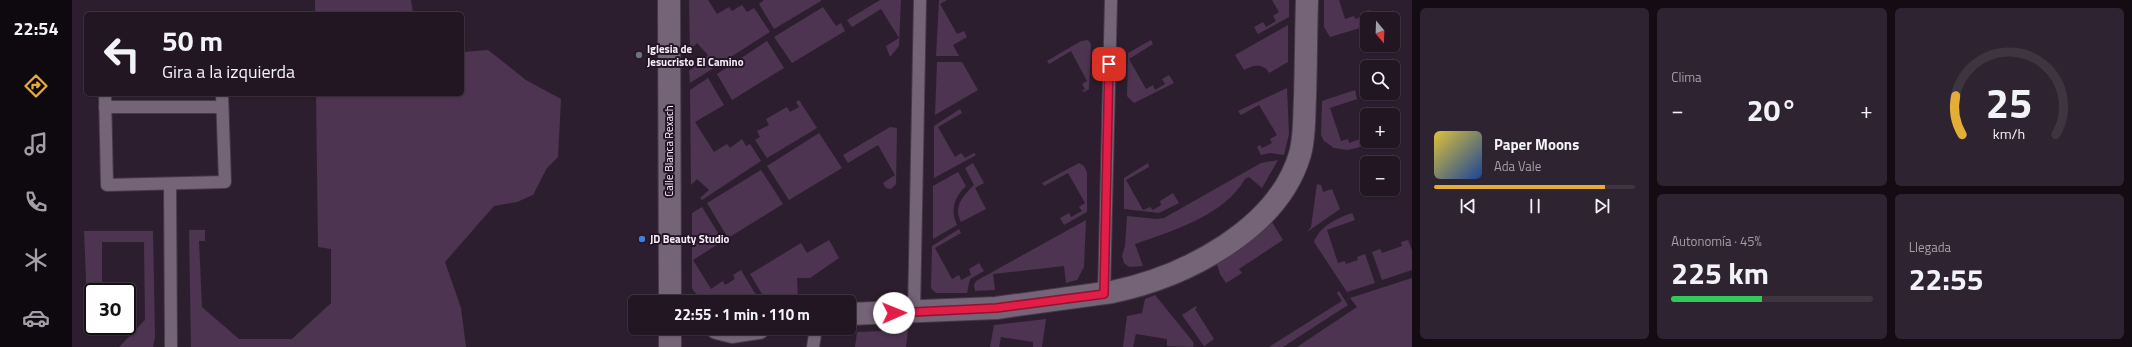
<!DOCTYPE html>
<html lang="es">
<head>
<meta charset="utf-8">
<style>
  body { margin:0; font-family:"Titillium Web",sans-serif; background:#2e2330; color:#f1f3f6; height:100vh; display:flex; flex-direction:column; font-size:15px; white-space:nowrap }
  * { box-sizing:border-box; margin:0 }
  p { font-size:13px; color:#a29fa6 }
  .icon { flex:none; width:22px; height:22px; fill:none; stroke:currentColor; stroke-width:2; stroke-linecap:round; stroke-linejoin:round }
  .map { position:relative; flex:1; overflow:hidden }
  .panel { display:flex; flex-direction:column; gap:8px; padding:8px; background:#130c13; width:720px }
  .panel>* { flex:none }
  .guide { position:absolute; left:12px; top:12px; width:380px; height:84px; border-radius:6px; box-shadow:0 1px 3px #0004,0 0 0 1px #3f3541; background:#221623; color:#f1f3f6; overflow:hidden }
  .needle { width:26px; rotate:161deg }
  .controls { position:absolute; left:1288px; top:12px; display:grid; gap:8px }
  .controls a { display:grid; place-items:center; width:40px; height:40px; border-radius:6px; background:#221623; box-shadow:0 1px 3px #0004,0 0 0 1px #3f3541; font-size:20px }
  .speed { position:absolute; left:12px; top:283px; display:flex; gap:8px; font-size:20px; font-weight:700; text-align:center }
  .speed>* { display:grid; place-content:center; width:52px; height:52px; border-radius:50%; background:#221623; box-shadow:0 1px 3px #0004,0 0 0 1px #3f3541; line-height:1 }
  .speed .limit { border:2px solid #111; border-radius:6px; background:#fff; color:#111 }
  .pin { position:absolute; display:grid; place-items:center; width:34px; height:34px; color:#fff; margin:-17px; border-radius:8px; box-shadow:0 2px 6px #0006 }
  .me { position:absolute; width:44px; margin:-22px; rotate:89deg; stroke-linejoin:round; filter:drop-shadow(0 0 3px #0008) }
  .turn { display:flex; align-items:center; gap:14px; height:84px; padding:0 12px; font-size:18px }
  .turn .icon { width:52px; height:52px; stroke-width:2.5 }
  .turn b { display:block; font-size:28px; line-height:34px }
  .big { font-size:30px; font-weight:700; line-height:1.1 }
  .panel .card { flex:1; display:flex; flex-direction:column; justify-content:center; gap:6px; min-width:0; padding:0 14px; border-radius:6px; background:#2e2330 }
  .panel .dial { align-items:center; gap:0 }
  .dial svg { height:104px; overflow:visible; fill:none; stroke:#3f3541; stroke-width:7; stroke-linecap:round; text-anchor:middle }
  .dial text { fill:#f1f3f6; stroke:none }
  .song { display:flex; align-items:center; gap:12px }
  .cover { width:48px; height:48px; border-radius:6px; background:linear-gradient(135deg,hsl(50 70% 55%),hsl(220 70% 35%)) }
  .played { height:4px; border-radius:2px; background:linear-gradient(90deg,#e4ad35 85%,#3f3541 85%) }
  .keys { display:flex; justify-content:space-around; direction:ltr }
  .heat { display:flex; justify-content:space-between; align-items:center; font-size:22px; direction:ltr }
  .charge { height:6px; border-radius:3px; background:linear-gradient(90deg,#34c759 45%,#3f3541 0) }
  .panel .tiles { flex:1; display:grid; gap:8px; grid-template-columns:repeat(3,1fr) }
  .card:first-child { grid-row:span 2 }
  .trip { position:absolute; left:556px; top:295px; width:228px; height:40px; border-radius:6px; background:#221623; box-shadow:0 1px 3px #0004,0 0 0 1px #3f3541; font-weight:700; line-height:40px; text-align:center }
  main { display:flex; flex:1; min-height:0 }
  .tabs { display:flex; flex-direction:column; width:72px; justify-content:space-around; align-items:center; background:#0e090e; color:#a29fa6 }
  .tabs .icon { width:28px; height:28px }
  .tabs .selected { color:#e4ad35 }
  .tabs b { font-size:18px; color:#f1f3f6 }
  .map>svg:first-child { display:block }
  .green { fill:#4d3451 }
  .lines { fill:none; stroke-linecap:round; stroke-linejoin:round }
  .service-casing { stroke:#463948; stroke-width:14 }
  .minor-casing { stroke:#463948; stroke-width:24 }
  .tertiary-casing { stroke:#463948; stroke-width:24 }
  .service { stroke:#756478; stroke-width:12 }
  .minor { stroke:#756478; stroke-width:22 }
  .tertiary { stroke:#756478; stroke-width:22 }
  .route-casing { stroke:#92132f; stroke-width:10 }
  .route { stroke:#e11d48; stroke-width:7 }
  .worship-dot { fill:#6b7280; stroke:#231525; stroke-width:1.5 }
  .shop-dot { fill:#3f7fe0; stroke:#231525; stroke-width:1.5 }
  .labels { text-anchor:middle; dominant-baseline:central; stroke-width:4; stroke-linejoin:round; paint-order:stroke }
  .poi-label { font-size:11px; font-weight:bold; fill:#f6ebf7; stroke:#231525; text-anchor:start }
  .street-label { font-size:11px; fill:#f6ebf7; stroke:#231525 }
</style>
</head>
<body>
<main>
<nav class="tabs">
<b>22:54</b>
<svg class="icon selected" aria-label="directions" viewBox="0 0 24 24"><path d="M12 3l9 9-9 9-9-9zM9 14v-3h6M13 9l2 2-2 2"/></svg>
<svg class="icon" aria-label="music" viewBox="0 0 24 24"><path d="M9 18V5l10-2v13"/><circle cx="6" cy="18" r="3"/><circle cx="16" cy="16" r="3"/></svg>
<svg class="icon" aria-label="phone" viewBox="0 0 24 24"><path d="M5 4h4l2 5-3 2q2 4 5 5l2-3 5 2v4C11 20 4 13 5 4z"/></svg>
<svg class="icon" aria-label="climate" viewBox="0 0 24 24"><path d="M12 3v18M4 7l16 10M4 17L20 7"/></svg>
<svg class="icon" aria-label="car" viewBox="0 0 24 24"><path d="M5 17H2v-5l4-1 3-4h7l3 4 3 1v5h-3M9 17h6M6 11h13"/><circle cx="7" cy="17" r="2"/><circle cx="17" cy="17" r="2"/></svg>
</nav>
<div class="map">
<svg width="1340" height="347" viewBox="0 0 1340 347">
  <rect width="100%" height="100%" fill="#2d1e2f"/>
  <g class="green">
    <polygon points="243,0 339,0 341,14 243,14"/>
    <polygon points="617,0 636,0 645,14 657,7 660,11 670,5 675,12 682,8 698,32 618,83 617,71 636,55 625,43 618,50"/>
    <polygon points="692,0 749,0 749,1 702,29 687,4"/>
    <polygon points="808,0 829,0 827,46 818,57 814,46 827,38 809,9 780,27 775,20"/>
    <polygon points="867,0 875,0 868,4 885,34 892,31 895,37 881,45 887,56 864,56"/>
    <polygon points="1200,0 1217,0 1217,17 1186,34 1182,27 1191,22 1194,27 1204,21 1201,16 1207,12"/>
    <polygon points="1252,0 1267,0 1273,19 1282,16 1283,19 1293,16 1292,12 1298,10 1301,19 1295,19 1295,26 1258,37 1252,27"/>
    <polygon points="751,7 764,26 769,23 773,31 720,63 702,37"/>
    <path d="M1216,25V62L1197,73C1192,63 1181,65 1172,70L1163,55Z"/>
    <polygon points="1016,40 1019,44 1017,89 1012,92 1010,91 1013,89 1010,84 1015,81 999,51 977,64 975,61 1009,41"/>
    <polygon points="1079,40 1081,44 1057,59 1074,89 1081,85 1083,90 1093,84 1090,79 1097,75 1102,83 1062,103 1055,96 1056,53"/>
    <polygon points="695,41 712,68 660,100 645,74"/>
    <polygon points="416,50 454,80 489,99 486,157 475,168 461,195 445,202 422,206 373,262 389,308 394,347 119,347 117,230 133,230 133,241 127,241 130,307 167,339 220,339 259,303 259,249 246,247 244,94 390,94 390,52"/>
    <polygon points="865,62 890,62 906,90 863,115"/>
    <polygon points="636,78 652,105 623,122 642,152 655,144 658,148 670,139 674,146 678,144 689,161 630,200 628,198 637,190 625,179 619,185 618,90"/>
    <polygon points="1215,88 1217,134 1212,155 1198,153 1189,155 1185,147 1188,145 1190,148 1200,143 1198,139 1205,135 1187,105 1169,115 1166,111"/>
    <polygon points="1283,90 1285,99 1258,108 1269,141 1276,139 1277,143 1288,139 1288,136 1295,133 1295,141 1299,141 1300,144 1276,150 1262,148 1252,141 1249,135 1250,101"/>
    <polygon points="727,100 745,128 695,158 683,140 688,137 685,131 697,125 694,119 715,107 718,112 727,107 724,102"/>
    <polygon points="888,109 890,113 866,127 883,157 889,153 893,158 902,153 904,155 862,178 862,126"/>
    <polygon points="818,127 825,128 824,184 819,189 814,188 811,183 823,175 806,145 776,163 771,155"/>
    <polygon points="747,133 770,168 717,200 695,166"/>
    <path d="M1206,160L1190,188L1177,177L1173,179C1153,215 1100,231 1063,244L1071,266L1057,267L1052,263L1050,256L1053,246L1055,216L1085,219L1092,218L1189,163Z"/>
    <path d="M901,163L912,183L903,188L914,209L889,222C881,206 891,196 902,185L893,168Z"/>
    <polygon points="1007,163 1012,166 1015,172 1015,212 992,225 988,218 997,213 999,217 1010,211 1007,207 1013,203 996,173 972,186 970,183"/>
    <polygon points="1076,163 1077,167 1054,180 1071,210 1078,207 1081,210 1089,205 1088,201 1101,193 1107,203 1087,213 1052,209 1052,178"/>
    <polygon points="689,170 711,204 656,238 635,203"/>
    <path d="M886,172L894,186C882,197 878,210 885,225L861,239V186Z"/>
    <polygon points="1245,184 1249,185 1251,192 1260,189 1268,209 1235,232 1239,227"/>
    <path d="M630,207L651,241L621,260L639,289L651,281L653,285L663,279L661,275L669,270L687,300H670L669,296L653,298V302C639,302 627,301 620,288V213Z"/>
    <path d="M1280,213L1283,220L1255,230L1266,263L1273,261L1274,264L1286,260L1285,257L1293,254L1303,283L1275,292L1242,242C1247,227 1265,218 1280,213Z"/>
    <polygon points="1014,220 1012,267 1005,280 994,283 992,266 921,274 923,290 903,291 902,285 904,281"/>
    <polygon points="1200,222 1211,240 1167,269 1170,273 1154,283 1148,274 1145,264"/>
    <polygon points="887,229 889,233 863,248 880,279 887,275 889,280 899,275 897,269 907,263 912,271 898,279 895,293 864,293 859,288 860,246"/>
    <polygon points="12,231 81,231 83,337 81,347 47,347 73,320 72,242 30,242 30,292 21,292 21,302 15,302"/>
    <polygon points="757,240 767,258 738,278 725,278 726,299 693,299 678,274 729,243 735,253"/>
    <polygon points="1336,240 1340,250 1340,270 1310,280 1300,252 1308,249 1310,253 1330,246 1329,242"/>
    <polygon points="1340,278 1340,347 1225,347 1285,307 1278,298"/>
    <polygon points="1267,291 1276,305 1211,347 1197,347 1270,301 1265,293"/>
    <polygon points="1083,295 1122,343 1121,347 1095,346 1095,339 1064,334 1061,347 1051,347 1055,316 1070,313 1073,299"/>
    <polygon points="1124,306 1125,308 1123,309 1142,339 1132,346 1110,315"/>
    <polygon points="974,319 970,347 961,347 961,342 929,337 927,347 918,347 922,325"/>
    <polygon points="836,330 834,347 783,347 785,332"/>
  </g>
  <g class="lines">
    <g class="service-casing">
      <g id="service">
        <polyline points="33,94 35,185 153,182 150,94"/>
        <polyline points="33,107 150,107"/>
        <polyline points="98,184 99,347"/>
        <polyline points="1032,294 1039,0"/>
        <polyline points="842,313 848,0"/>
        <polyline points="741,347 744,328"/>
      </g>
    </g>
    <g class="minor-casing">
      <g id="minor">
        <path d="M777,314L924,308L1040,292C1112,277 1206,230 1228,154C1233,136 1232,116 1233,97C1234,65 1234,32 1235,0"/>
        <polyline points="645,328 661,332 687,328"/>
      </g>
    </g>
    <g class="tertiary-casing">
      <g id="tertiary">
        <polyline points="597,0 598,302"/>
        <polyline points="598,347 598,328"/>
      </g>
    </g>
    <use href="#service" class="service"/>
    <use href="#minor" class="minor"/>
    <use href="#tertiary" class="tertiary"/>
  </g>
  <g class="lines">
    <g class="route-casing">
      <polyline id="route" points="822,313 924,308 1032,294 1037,64"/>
    </g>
    <use href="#route" class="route"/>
  </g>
  <circle class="worship-dot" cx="567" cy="55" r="4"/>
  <circle class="shop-dot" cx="570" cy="239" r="4"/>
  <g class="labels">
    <g class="poi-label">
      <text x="575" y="49">Iglesia de<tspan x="575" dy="13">Jesucristo El Camino</tspan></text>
      <text x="578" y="239">JD Beauty Studio</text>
    </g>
    <g class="street-label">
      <text transform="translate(597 151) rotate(-90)">Calle Blanca Rexach</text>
    </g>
  </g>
</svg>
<div class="controls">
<a><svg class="needle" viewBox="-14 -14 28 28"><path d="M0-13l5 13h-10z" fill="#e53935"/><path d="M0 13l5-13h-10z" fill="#a29fa6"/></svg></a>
<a><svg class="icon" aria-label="search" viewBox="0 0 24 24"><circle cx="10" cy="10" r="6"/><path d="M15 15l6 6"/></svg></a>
<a>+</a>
<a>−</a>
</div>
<div class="speed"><div class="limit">30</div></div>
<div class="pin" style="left:1037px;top:64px;background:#d93025"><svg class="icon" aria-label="arrive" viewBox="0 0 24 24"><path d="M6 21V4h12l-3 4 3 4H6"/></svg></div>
<svg class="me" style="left:822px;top:313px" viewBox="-20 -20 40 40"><circle r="19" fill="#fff"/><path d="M0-13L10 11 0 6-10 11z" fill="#e11d48"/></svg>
<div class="trip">22:55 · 1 min · 110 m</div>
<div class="guide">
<div class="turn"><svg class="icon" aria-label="left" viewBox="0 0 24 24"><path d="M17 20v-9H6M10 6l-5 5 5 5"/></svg><div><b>50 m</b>Gira a la izquierda</div></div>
</div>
</div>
<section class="panel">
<div class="tiles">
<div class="card">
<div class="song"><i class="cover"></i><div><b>Paper Moons</b><p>Ada Vale</p></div></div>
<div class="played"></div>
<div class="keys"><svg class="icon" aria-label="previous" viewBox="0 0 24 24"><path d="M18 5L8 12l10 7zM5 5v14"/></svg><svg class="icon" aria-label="pause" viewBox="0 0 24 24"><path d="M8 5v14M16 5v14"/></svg><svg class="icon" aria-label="next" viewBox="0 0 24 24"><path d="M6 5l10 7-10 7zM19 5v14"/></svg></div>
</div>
<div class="card"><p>Clima</p>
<div class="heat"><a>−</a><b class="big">20°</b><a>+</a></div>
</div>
<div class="card dial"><svg viewBox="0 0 100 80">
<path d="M14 69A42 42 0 1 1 86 69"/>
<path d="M14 69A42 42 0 0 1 9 39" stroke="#e4ad35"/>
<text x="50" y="56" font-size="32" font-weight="700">25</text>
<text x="50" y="72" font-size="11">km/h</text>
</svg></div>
<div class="card"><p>Autonomía · 45%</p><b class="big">225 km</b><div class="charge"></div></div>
<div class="card"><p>Llegada</p><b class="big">22:55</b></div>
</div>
</section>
</main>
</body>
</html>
